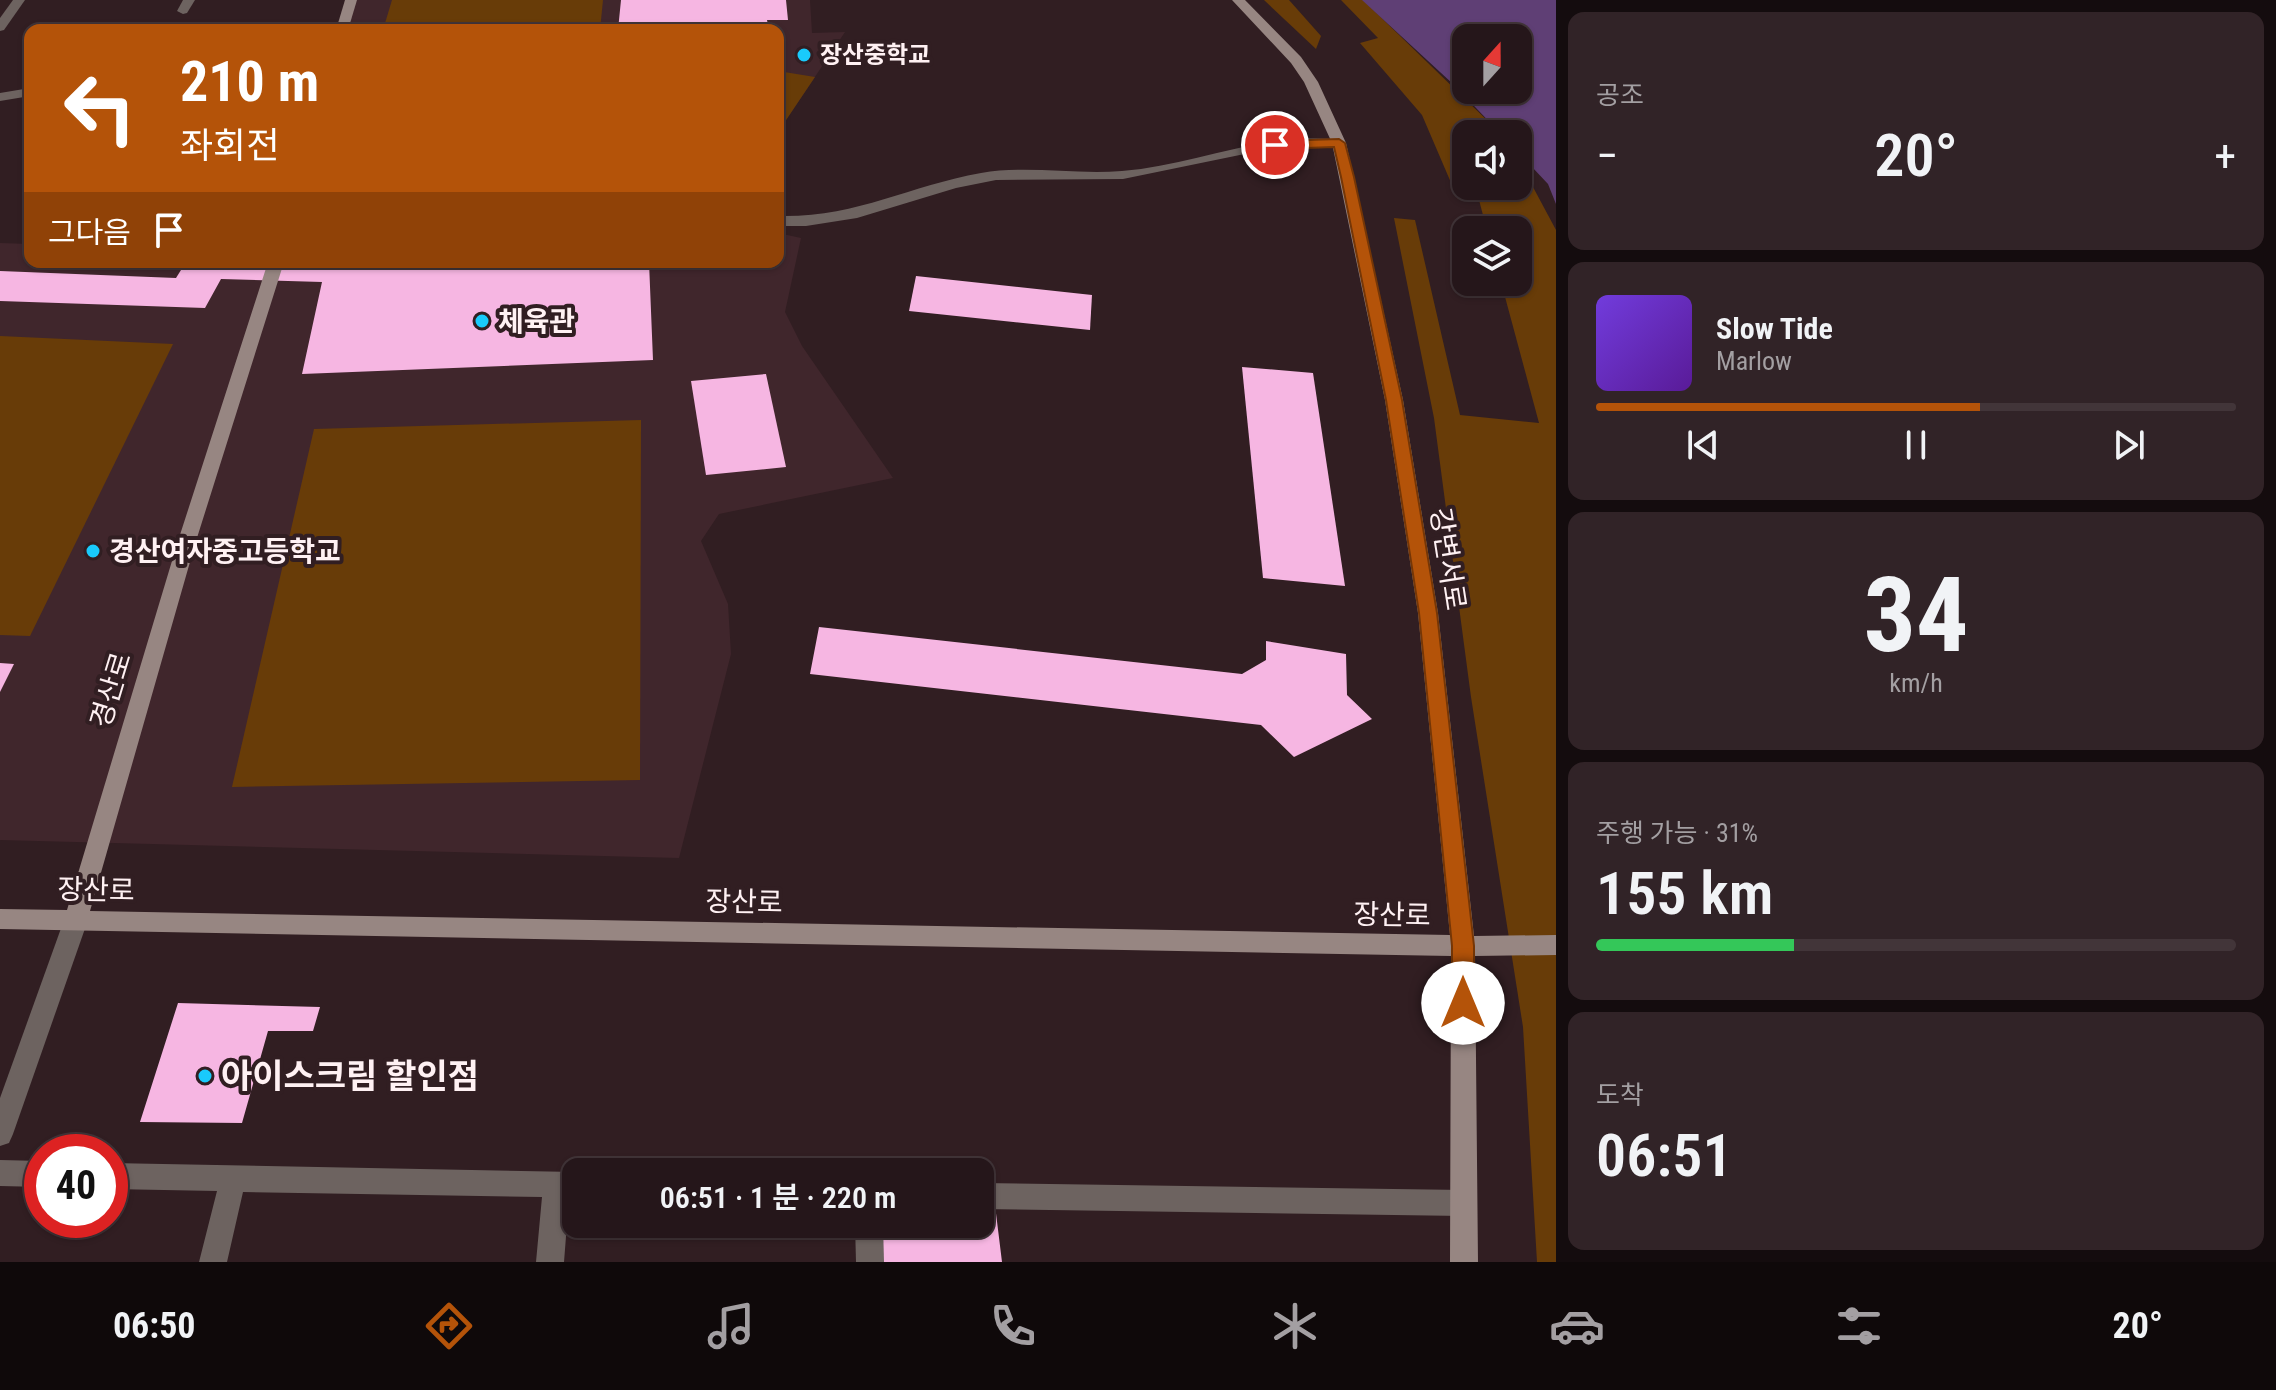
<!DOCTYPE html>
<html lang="ko">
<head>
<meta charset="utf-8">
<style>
  body { margin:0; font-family:"Roboto Condensed","Noto Sans KR",sans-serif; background:#312327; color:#f1f3f6; height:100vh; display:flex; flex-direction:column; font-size:30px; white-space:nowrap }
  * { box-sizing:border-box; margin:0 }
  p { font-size:26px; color:#a39fa2 }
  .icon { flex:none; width:44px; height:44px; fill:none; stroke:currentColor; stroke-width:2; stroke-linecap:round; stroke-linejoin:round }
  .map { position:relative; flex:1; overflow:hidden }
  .panel { display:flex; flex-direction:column; gap:12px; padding:12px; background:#140c0e; width:720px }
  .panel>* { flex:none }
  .guide { position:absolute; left:24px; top:24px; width:760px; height:244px; border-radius:16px; box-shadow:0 2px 6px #0004,0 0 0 2px #423539; background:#b45309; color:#fff; overflow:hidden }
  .needle { width:52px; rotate:21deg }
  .controls { position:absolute; left:1452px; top:24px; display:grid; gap:16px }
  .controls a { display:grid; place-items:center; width:80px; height:80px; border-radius:16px; background:#25161a; box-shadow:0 2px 6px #0004,0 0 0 2px #423539; font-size:40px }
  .speed { position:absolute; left:24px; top:1134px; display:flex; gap:16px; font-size:40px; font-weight:700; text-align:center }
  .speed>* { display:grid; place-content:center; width:104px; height:104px; border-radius:50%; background:#25161a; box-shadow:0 2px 6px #0004,0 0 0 2px #423539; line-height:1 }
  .speed .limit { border:12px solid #d22; background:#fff; color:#111 }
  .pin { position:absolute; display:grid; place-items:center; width:68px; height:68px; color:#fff; margin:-34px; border:4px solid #fff; border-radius:50%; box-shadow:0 2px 8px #0007 }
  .me { position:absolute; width:88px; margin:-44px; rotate:0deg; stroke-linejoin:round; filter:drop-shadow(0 0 6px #0008) }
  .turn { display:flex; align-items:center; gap:28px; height:168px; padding:0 24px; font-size:36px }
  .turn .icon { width:104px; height:104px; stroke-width:2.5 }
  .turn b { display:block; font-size:56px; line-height:68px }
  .then { display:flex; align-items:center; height:76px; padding:0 24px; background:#0003; gap:16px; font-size:30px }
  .big { font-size:60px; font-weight:600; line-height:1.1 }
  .panel .tile { flex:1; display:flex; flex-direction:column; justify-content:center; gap:12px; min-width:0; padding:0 28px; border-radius:16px; background:#312327 }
  .panel .dial { align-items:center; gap:0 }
  .dial b { font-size:104px; line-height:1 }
  .song { display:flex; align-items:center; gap:24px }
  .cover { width:96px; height:96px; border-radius:12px; background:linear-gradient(135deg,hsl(260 70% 55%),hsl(270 70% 35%)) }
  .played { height:8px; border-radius:4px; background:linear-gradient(90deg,#b45309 60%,#423539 60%) }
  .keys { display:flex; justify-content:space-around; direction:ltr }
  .heat { display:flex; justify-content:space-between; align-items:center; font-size:44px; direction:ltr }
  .charge { height:12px; border-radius:6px; background:linear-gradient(90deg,#34c759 31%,#423539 0) }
  .trip { position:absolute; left:562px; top:1158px; width:432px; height:80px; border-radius:16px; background:#25161a; box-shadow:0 2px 6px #0004,0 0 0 2px #423539; font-weight:600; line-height:80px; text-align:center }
  .tab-bar { display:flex; height:128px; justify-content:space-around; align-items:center; background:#0f090a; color:#a39fa2 }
  .tab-bar .icon { width:56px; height:56px }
  .tab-bar .on { color:#b45309 }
  .tab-bar b { font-size:36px; color:#f1f3f6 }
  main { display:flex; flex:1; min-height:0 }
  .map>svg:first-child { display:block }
  .built { fill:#40262c }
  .green { fill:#683c08 }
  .water { fill:#5f3f75; fill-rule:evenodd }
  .building { fill:#f6b6e2 }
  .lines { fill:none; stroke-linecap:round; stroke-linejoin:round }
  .lane { fill:#6d6360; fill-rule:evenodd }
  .street { fill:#6d6360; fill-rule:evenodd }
  .secondary { fill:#978682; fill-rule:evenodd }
  .route { fill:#b45309; stroke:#753606; stroke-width:2 }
  .poi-dot { fill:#19cafc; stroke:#311e22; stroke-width:3 }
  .labels { text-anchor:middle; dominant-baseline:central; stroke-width:8; stroke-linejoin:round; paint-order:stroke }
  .far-poi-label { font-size:24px; font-weight:bold; fill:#fff1f3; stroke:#311e22; text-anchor:start }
  .poi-label { font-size:28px; font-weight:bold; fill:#fff1f3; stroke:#311e22; text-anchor:start }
  .street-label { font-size:28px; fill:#fff1f3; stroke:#311e22 }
  .near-poi-label { font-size:34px; font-weight:bold; fill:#fff1f3; stroke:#311e22; text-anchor:start }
</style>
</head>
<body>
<main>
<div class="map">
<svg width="1556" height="1262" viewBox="0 0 1556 1262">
  <rect width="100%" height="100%" fill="#311e22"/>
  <g class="built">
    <polygon points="351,0 810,0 812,33 845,32 778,132 778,30 343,30"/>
    <polygon points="778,233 801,238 785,312 802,346 893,478 719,514 701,541 728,604 731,654 679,858 0,840 0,243 30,244 30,262 778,262"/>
  </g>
  <g class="green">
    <polygon points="392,0 603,0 600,30 383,30"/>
    <polygon points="1264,0 1289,0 1321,36 1316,49"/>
    <polygon points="1341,0 1363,0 1494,127 1496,134 1466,134 1466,186 1518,186 1518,159 1556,230 1556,1262 1537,1262 1523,1027 1471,697 1434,418 1394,218 1415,220 1460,415 1539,423 1501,282 1518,282 1518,230 1487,230 1479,200 1458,199 1422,115 1360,43 1378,38"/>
    <polygon points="778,71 815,77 778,132"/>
    <polygon points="0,336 173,344 30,636 0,635"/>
    <polygon points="641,420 640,780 232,787 314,429"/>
  </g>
  <path class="water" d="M1362,0H1556V204L1548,184L1518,152V134H1501L1453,84ZM1466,38H1518V90H1466Z"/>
  <g class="building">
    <polygon points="621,0 786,0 788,20 767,20 769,30 618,30"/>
    <polygon points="186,262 325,265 326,262 649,262 653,360 302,374 322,282 221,279 205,308 0,301 0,271 176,278"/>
    <polygon points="916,276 1092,295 1090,330 909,311"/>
    <polygon points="1242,367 1313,373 1345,586 1263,578"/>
    <polygon points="766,374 786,467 706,475 691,381"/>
    <polygon points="819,627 1242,674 1266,660 1266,641 1346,654 1347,695 1372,719 1294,757 1261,725 810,674"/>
    <polygon points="0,663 14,664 0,692"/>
    <polygon points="178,1003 320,1007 313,1031 268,1031 242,1123 140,1122"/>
    <polygon points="980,1197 994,1197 1002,1262 872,1262 871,1224 980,1224"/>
  </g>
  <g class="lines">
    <polygon class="lane" points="183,0 195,0 187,13 183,14 177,11"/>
    <g class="street">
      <polygon points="13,0 25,0 4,30 0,31 0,18"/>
      <polygon points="30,88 30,96 0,101 0,93"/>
      <path d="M1290,138L1339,139L1346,143L1339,147L1296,146L1269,149L1123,179L996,180L956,188L857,218L806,226H778V216C855,218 908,186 981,173C1027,165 1075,175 1122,171C1179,166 1233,146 1290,138Z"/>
      <polygon points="76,910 84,913 88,920 13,1134 9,1143 0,1146 0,1098 64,920 68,913"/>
      <polygon points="0,1160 42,1161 42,1187 0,1186"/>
      <polygon points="110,1163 576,1172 576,1198 569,1198 564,1262 536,1262 542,1197 243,1192 227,1262 199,1262 217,1191 110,1189"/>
      <polygon points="980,1183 1464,1190 1474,1194 1477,1203 1474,1212 1464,1216 980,1209"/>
      <polygon points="855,1224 883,1224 884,1262 856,1262"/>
    </g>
    <g class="secondary">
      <polygon points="345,0 357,0 348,30 336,30"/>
      <polygon points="1232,0 1245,0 1301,57 1318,82 1346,143 1403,400 1438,613 1474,936 1556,935 1556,955 1475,956 1478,1262 1450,1262 1451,956 0,929 0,909 67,910 178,541 268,262 284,262 196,541 90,911 1450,935 1418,613 1385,400 1332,143 1304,82 1291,63"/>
    </g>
  </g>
  <polygon class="route" points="1339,139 1345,143 1354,177 1402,400 1437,613 1474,946 1474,1003 1471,1010 1463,1013 1455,1010 1452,1003 1452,946 1419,613 1386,400 1341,177 1334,147 1275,149 1268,145 1275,141"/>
  <g class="poi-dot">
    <circle cx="804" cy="55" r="8"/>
    <circle cx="482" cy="321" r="8"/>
    <circle cx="93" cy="551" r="8"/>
    <circle cx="205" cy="1076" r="8"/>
  </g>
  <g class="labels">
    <g class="far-poi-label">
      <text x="820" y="55">장산중학교</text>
    </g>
    <g class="poi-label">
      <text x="498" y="321">체육관</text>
      <text x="109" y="551">경산여자중고등학교</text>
    </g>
    <g class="street-label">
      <text transform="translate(1448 559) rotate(81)">강변서로</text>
      <text transform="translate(111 690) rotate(-73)">경산로</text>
      <text transform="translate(96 890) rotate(1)">장산로</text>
      <text transform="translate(744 902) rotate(1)">장산로</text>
      <text transform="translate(1392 915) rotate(1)">장산로</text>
    </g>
    <g class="near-poi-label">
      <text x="221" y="1076">아이스크림 할인점</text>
    </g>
  </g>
</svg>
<div class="controls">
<a><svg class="needle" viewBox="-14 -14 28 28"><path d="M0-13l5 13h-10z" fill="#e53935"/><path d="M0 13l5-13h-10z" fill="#a39fa2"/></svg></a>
<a><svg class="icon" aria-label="sound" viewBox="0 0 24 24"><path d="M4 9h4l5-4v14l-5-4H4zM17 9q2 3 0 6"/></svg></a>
<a><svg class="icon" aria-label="layers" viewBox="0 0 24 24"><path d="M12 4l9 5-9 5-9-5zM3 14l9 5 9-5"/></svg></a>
</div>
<div class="speed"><div class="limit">40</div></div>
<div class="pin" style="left:1275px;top:145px;background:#d93025"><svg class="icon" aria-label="arrive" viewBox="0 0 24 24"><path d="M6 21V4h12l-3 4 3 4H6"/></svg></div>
<svg class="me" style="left:1463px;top:1003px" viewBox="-20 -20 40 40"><circle r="19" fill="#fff"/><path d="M0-13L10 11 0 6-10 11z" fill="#b45309"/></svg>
<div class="trip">06:51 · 1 분 · 220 m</div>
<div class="guide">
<div class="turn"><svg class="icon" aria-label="left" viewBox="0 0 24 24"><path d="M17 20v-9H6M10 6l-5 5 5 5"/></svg><div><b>210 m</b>좌회전</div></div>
<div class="then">그다음<svg class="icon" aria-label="arrive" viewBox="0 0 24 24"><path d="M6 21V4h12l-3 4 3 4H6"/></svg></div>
</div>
</div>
<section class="panel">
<div class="tile"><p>공조</p>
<div class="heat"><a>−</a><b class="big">20°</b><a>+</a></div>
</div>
<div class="tile">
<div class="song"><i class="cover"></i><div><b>Slow Tide</b><p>Marlow</p></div></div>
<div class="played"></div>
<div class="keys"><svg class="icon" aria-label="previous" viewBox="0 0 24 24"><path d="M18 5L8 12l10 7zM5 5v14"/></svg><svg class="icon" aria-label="pause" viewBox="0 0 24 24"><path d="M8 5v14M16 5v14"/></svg><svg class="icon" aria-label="next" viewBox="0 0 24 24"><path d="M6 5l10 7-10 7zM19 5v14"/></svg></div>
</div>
<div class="tile dial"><b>34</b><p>km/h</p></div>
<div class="tile"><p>주행 가능 · 31%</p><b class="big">155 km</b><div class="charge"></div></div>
<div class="tile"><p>도착</p><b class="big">06:51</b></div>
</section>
</main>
<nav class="tab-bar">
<b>06:50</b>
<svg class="icon on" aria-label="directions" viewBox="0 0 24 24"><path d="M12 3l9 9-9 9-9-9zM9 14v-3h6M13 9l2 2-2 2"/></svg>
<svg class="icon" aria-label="music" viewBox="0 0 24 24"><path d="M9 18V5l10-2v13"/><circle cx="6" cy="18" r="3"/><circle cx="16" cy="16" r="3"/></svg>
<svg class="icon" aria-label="phone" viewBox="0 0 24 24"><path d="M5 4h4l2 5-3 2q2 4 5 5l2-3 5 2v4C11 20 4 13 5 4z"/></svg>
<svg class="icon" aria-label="climate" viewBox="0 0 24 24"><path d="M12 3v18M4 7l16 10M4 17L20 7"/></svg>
<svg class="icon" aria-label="car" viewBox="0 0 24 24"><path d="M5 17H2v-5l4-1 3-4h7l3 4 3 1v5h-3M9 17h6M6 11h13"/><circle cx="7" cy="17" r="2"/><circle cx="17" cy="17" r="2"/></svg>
<svg class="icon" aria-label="filters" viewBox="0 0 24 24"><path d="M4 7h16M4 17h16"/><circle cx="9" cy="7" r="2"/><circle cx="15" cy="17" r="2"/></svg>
<b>20°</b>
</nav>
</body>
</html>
